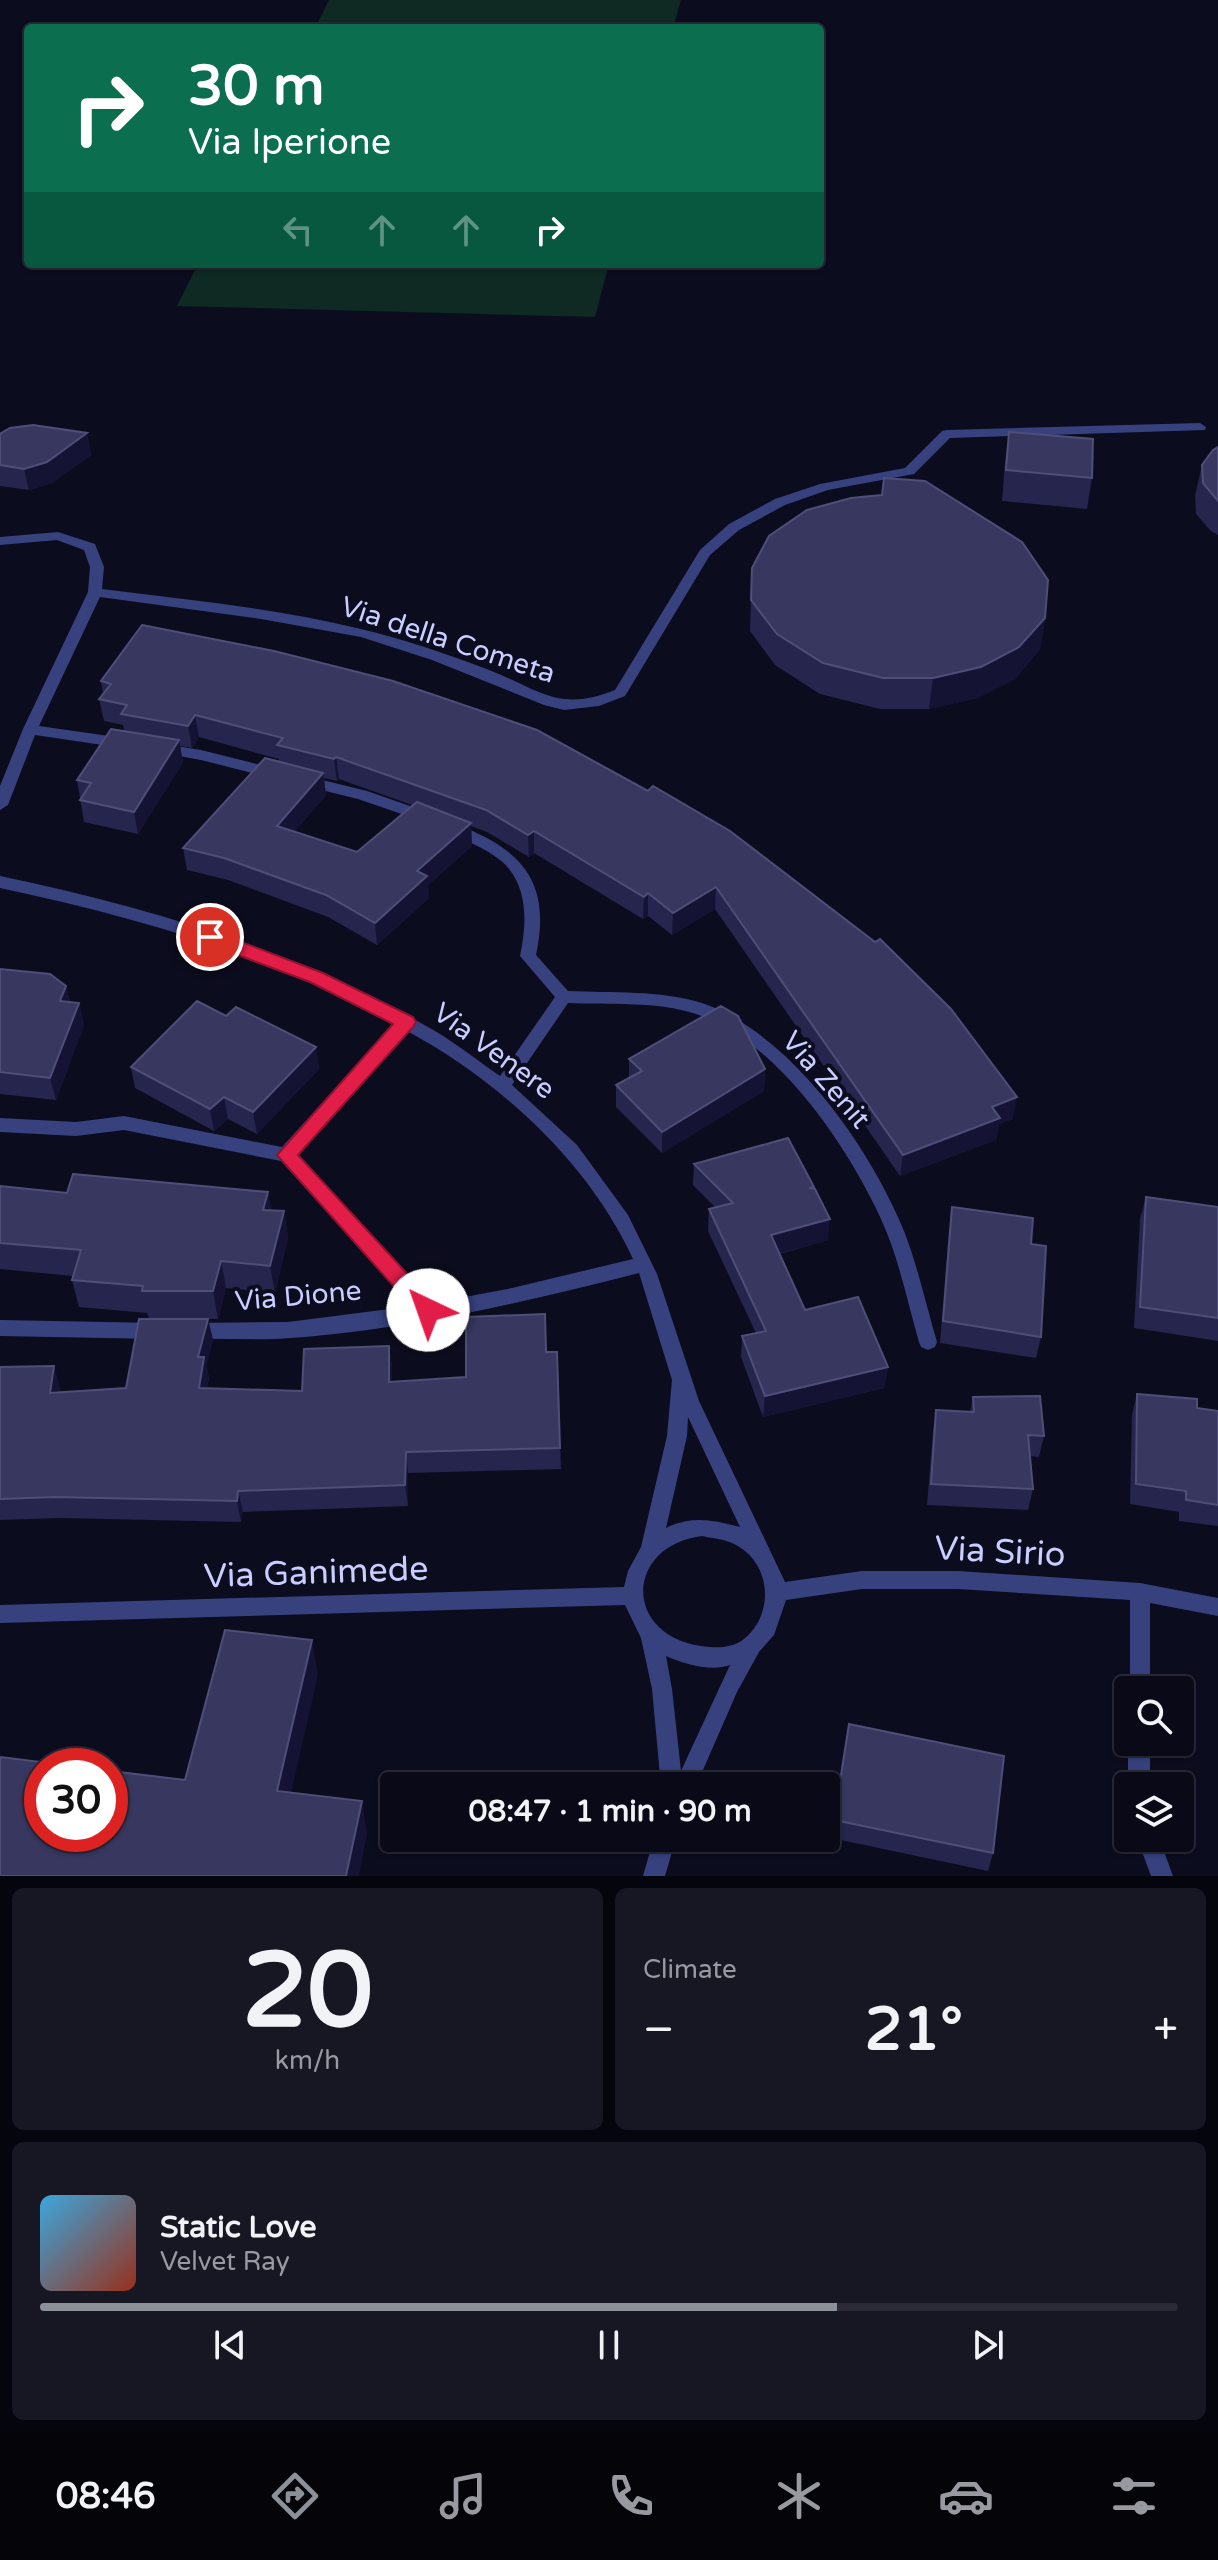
<!DOCTYPE html>
<html lang="en">
<head>
<meta charset="utf-8">
<style>
  body { margin:0; font-family:"Varela Round",sans-serif; background:#171724; color:#f1f3f6; height:100vh; display:flex; flex-direction:column; font-size:30px; white-space:nowrap }
  * { box-sizing:border-box; margin:0 }
  p { font-size:26px; color:#999aa1 }
  .icon { flex:none; width:44px; height:44px; fill:none; stroke:currentColor; stroke-width:2; stroke-linecap:round; stroke-linejoin:round }
  .map { position:relative; height:1876px; overflow:hidden }
  .drawer { display:flex; flex-direction:column; gap:12px; padding:12px; background:#05050d; flex:1 }
  .drawer>* { flex:none }
  .guide { position:absolute; left:24px; top:24px; width:800px; height:244px; border-radius:8px; box-shadow:0 2px 6px #0004,0 0 0 2px #292a36; background:#0b6e4f; color:#fff; overflow:hidden }
  .fabs { position:absolute; left:1114px; top:1676px; display:grid; gap:16px }
  .fabs a { display:grid; place-items:center; width:80px; height:80px; border-radius:8px; background:#090917; box-shadow:0 2px 6px #0004,0 0 0 2px #292a36; font-size:40px }
  .speed { position:absolute; left:24px; top:1748px; display:flex; gap:16px; font-size:40px; font-weight:700; text-align:center }
  .speed>* { display:grid; place-content:center; width:104px; height:104px; border-radius:50%; background:#090917; box-shadow:0 2px 6px #0004,0 0 0 2px #292a36; line-height:1 }
  .speed .limit { border:12px solid #d22; background:#fff; color:#111 }
  .pin { position:absolute; display:grid; place-items:center; width:68px; height:68px; color:#fff; margin:-34px; border:4px solid #fff; border-radius:50%; box-shadow:0 2px 8px #0007 }
  .me { position:absolute; width:88px; margin:-44px; rotate:318deg; stroke-linejoin:round; filter:drop-shadow(0 0 6px #0008) }
  .turn { display:flex; align-items:center; gap:28px; height:168px; padding:0 32px; font-size:36px }
  .turn .icon { width:104px; height:104px; stroke-width:2.5 }
  .turn b { display:block; font-size:56px; line-height:68px }
  .lanes { display:flex; align-items:center; height:76px; padding:0 32px; background:#0003; justify-content:center; gap:40px; direction:ltr }
  .lanes .off { opacity:.35 }
  .big { font-size:60px; font-weight:700; line-height:1.1 }
  .drawer .card { flex:1; display:flex; flex-direction:column; justify-content:center; gap:12px; min-width:0; padding:0 28px; border-radius:12px; background:#171724 }
  .drawer .dial { align-items:center; gap:0 }
  .dial b { font-size:104px; line-height:1 }
  .song { display:flex; align-items:center; gap:24px }
  .cover { width:96px; height:96px; border-radius:12px; background:linear-gradient(135deg,hsl(200 70% 55%),hsl(10 70% 35%)) }
  .played { height:8px; border-radius:4px; background:linear-gradient(90deg,#8c9099 70%,#292a36 70%) }
  .keys { display:flex; justify-content:space-around; direction:ltr }
  .heat { display:flex; justify-content:space-between; align-items:center; font-size:44px; direction:ltr }
  .drawer .tiles { flex:1; display:grid; gap:12px; grid-template-columns:1fr 1fr }
  .card:last-child { grid-column:span 2 }
  .trip { position:absolute; left:380px; top:1772px; width:460px; height:80px; border-radius:8px; background:#090917; box-shadow:0 2px 6px #0004,0 0 0 2px #292a36; font-weight:700; line-height:80px; text-align:center }
  .menu { display:flex; height:128px; justify-content:space-around; align-items:center; background:#040409; color:#999aa1 }
  .menu .icon { width:56px; height:56px }
  .menu .on { color:#8c9099 }
  .menu b { font-size:36px; color:#f1f3f6 }
  .map>svg:first-child { display:block }
  .green { fill:#0f2923 }
  .lines { fill:none; stroke-linecap:round; stroke-linejoin:round }
  .street { fill:#37417e; fill-rule:evenodd }
  .wall { fill:#25254d; fill-rule:evenodd }
  .shaded-wall { fill:#141333 }
  .building { fill:#373760; stroke:#4e4e79; stroke-width:2 }
  .route { fill:#e11d48; stroke:#92132f; stroke-width:2 }
  .labels { text-anchor:middle; dominant-baseline:central; stroke-width:8; stroke-linejoin:round; paint-order:stroke }
  .street-label { font-size:28px; fill:#cacdff; stroke:#0c0c1f }
  .near-street-label { font-size:34px; fill:#cacdff; stroke:#0c0c1f }
</style>
</head>
<body>
<div class="map">
<svg width="1218" height="1876" viewBox="0 0 1218 1876">
  <rect width="100%" height="100%" fill="#0c0c1f"/>
  <g class="green">
    <polygon points="329,0 681,0 673,28 315,28"/>
    <polygon points="198,264 609,264 595,317 177,306"/>
  </g>
  <g class="lines">
    <g class="street">
      <path d="M1200,423L1206,427L1205,430L950,438L914,474L828,490L785,505L739,530L710,555L625,696L599,706L564,710L544,705L432,660L361,637L261,619L100,597L39,726L123,738L130,743L123,748L35,735L8,805L0,810V786L23,729L88,592L90,567L84,550L57,540L0,545V537L58,532L95,544L104,567L102,589C189,600 276,608 361,629C404,639 447,654 489,670C539,689 558,713 615,690L700,550L729,524L775,499L820,484L905,468L942,431L947,430Z"/>
      <polygon points="162,744 201,750 281,770 283,774 276,779 201,760 157,752 155,749 157,746"/>
      <polygon points="306,776 367,791 430,813 433,817 425,822 358,799 301,785 299,781"/>
      <path d="M455,823C465,826 474,832 483,836C535,862 548,899 536,955L568,991C612,993 660,990 702,1003C790,1033 870,1147 904,1231C918,1267 926,1305 937,1342L935,1347L928,1350L921,1347L919,1342C907,1301 899,1258 881,1219C847,1145 777,1041 696,1014C657,1001 610,1005 568,1003L512,1085L577,1145L628,1215L657,1274L699,1401L785,1582L862,1571H958L1140,1583L1218,1598V1616L1150,1603V1690H1130V1600L958,1589H862L786,1600L774,1635L759,1652L737,1692L696,1786H661L652,1689L641,1638L625,1605L0,1623V1605L624,1587L628,1571L641,1547L667,1436L672,1380L639,1273C521,1303 398,1332 276,1339C247,1340 219,1338 190,1339L183,1336L181,1331L183,1326L190,1323L288,1322L413,1306L281,1161L124,1130L76,1136L0,1132V1118L76,1122L124,1116L282,1147L394,1024C270,956 138,917 0,888V876C152,908 300,952 435,1031C457,1044 478,1061 500,1076L555,997L520,956C527,924 529,883 500,860C485,848 466,841 450,832L447,828ZM407,1031C500,1081 589,1163 633,1259L512,1288L433,1303L297,1155ZM688,1417L740,1527C714,1520 691,1515 666,1528L687,1436ZM702,1536C711,1538 723,1539 732,1543C771,1560 776,1613 744,1639C734,1647 721,1648 709,1647C622,1640 623,1546 702,1536ZM666,1656C684,1664 711,1672 730,1665L681,1771L672,1689Z"/>
      <polygon points="0,1320 158,1323 165,1326 167,1331 165,1336 158,1339 0,1336"/>
      <rect x="1128" y="1742" width="22" height="44"/>
      <polygon points="654,1838 676,1838 665,1876 643,1876"/>
      <polygon points="1137,1838 1159,1838 1173,1876 1151,1876"/>
    </g>
  </g>
  <g class="wall">
    <polygon points="1009,432 1092,478 1087,509 1002,501 1005,462"/>
    <polygon points="87,433 91,455 52,483 29,490 0,486 0,434"/>
    <polygon points="1218,447 1218,535 1211,531 1196,514 1195,496 1202,465"/>
    <polygon points="752,568 1045,618 1040,649 1015,679 977,698 929,709 880,709 820,694 775,665 750,631"/>
    <path d="M101,681L537,730L1013,1119L999,1124L996,1140L900,1176L715,909L672,935L648,916L643,919L534,853L529,857L487,832L471,826L472,846L428,885L429,898L377,945L328,917L228,880L187,870L183,848L279,762V759L199,737L192,748L180,746L183,762L138,834L84,822L77,780L124,731L123,725L104,721L99,699L103,694ZM324,778L337,781L339,779L412,805L357,852L294,832L326,795Z"/>
    <polygon points="0,969 66,986 70,1002 79,1003 84,1025 56,1100 0,1094"/>
    <polygon points="226,1016 316,1047 319,1069 257,1134 228,1119 214,1131 135,1088 131,1067"/>
    <polygon points="629,1059 765,1069 764,1091 662,1153 616,1107 616,1085 629,1078"/>
    <polygon points="694,1164 813,1189 828,1240 780,1254 805,1310 888,1367 884,1388 763,1417 741,1357 742,1336 756,1333 708,1231 709,1209 715,1207 693,1185"/>
    <polygon points="0,1186 67,1193 268,1192 271,1210 284,1211 288,1238 275,1293 226,1288 218,1319 149,1318 147,1313 79,1307 72,1280 73,1276 0,1269"/>
    <polygon points="1146,1197 1218,1207 1218,1341 1134,1328 1140,1219"/>
    <polygon points="952,1207 1031,1244 1041,1337 1036,1358 940,1343 949,1229"/>
    <polygon points="208,1319 213,1340 206,1366 209,1378 207,1388 302,1391 389,1346 392,1367 391,1382 466,1377 546,1352 557,1352 561,1469 408,1473 408,1506 243,1512 241,1522 61,1518 0,1520 0,1367 60,1387 60,1392 126,1388"/>
    <polygon points="1137,1394 1197,1408 1218,1411 1218,1526 1179,1521 1179,1512 1130,1504 1132,1415"/>
    <polygon points="973,1397 1044,1436 1039,1457 1030,1456 1033,1489 1028,1510 927,1505 933,1431 936,1410 970,1412"/>
    <polygon points="849,1724 993,1853 988,1871 831,1838"/>
  </g>
  <g class="shaded-wall">
    <polygon points="87,433 91,455 52,483 29,490 24,469"/>
    <polygon points="1045,618 1040,649 1015,679 977,698 929,709 933,678"/>
    <polygon points="195,715 199,737 192,748 188,726"/>
    <polygon points="179,740 183,762 138,834 134,812"/>
    <polygon points="336,757 339,779 337,781 334,759"/>
    <polygon points="323,773 326,795 280,848 277,826"/>
    <polygon points="471,823 472,846 428,885 429,898 377,945 375,923 417,871"/>
    <polygon points="534,831 534,853 529,857 528,835"/>
    <polygon points="716,887 715,909 672,935 673,913"/>
    <polygon points="648,893 648,916 643,919 644,897"/>
    <polygon points="66,986 71,1008 60,1001"/>
    <polygon points="79,1003 84,1025 56,1100 50,1078"/>
    <polygon points="316,1047 319,1069 257,1134 253,1112"/>
    <polygon points="765,1069 764,1091 662,1153 662,1132"/>
    <polygon points="224,1097 228,1119 214,1131 210,1109"/>
    <polygon points="1017,1097 1013,1119 999,1124 996,1140 900,1176 903,1155 992,1107"/>
    <polygon points="268,1192 272,1219 263,1210"/>
    <polygon points="284,1211 288,1238 275,1293 270,1266"/>
    <polygon points="830,1219 828,1240 770,1256 771,1235"/>
    <polygon points="221,1261 226,1288 218,1319 213,1291"/>
    <polygon points="208,1319 213,1340 206,1366 209,1378 203,1409 199,1388 198,1357"/>
    <polygon points="389,1346 392,1367 391,1404 389,1382"/>
    <polygon points="54,1366 60,1387 57,1414 50,1393"/>
    <polygon points="888,1367 884,1388 763,1417 765,1396"/>
    <polygon points="406,1452 408,1473 408,1506 405,1485"/>
    <polygon points="238,1491 243,1512 241,1522 237,1501"/>
    <polygon points="312,1640 318,1675 284,1824 277,1791"/>
    <polygon points="362,1801 367,1834 359,1876 346,1876"/>
  </g>
  <g class="building">
    <polygon points="33,425 87,433 47,462 24,469 0,465 0,434 10,428"/>
    <polygon points="1009,432 1093,439 1092,478 1006,470"/>
    <polygon points="1218,447 1218,501 1203,483 1202,465 1213,450"/>
    <polygon points="884,478 925,481 1022,542 1048,580 1045,618 1019,647 981,667 933,678 883,678 823,663 777,634 751,600 752,568 769,536 807,510 851,498 882,495"/>
    <polygon points="142,625 274,651 393,681 537,730 648,791 653,786 730,831 875,942 880,939 951,1009 1017,1097 992,1107 1000,1118 903,1155 716,887 673,913 648,893 644,897 534,831 528,835 486,810 336,757 334,759 277,745 283,738 195,715 188,726 121,714 127,705 99,699 111,684 101,681"/>
    <polygon points="111,729 179,740 134,812 80,800 91,783 77,780"/>
    <polygon points="265,758 323,773 277,826 357,852 417,802 471,823 417,871 427,876 375,923 326,895 224,858 183,848"/>
    <polygon points="0,969 50,974 66,986 60,1001 79,1003 50,1078 0,1072"/>
    <polygon points="197,1001 226,1016 236,1007 316,1047 253,1112 224,1097 210,1109 131,1067"/>
    <polygon points="721,1006 738,1016 765,1069 662,1132 616,1085 642,1071 629,1059"/>
    <polygon points="788,1138 814,1187 809,1188 815,1189 830,1219 771,1235 805,1310 858,1297 888,1367 765,1396 742,1336 766,1331 709,1209 733,1203 694,1164"/>
    <polygon points="73,1174 268,1192 263,1210 284,1211 270,1266 221,1261 213,1291 142,1291 143,1286 72,1280 81,1250 0,1243 0,1186 67,1193"/>
    <polygon points="1146,1197 1218,1207 1218,1318 1140,1307"/>
    <polygon points="952,1207 1033,1218 1031,1244 1046,1246 1041,1337 943,1321"/>
    <polygon points="545,1314 546,1352 557,1352 560,1448 406,1452 405,1485 238,1491 237,1501 55,1497 0,1499 0,1367 54,1366 50,1393 126,1388 139,1319 208,1319 198,1357 204,1357 199,1388 302,1391 304,1349 389,1346 389,1382 466,1377 466,1317"/>
    <polygon points="1137,1394 1197,1399 1197,1408 1218,1411 1218,1505 1186,1500 1186,1491 1136,1484"/>
    <polygon points="1040,1396 1044,1436 1028,1435 1033,1489 931,1484 936,1410 974,1412 973,1397"/>
    <polygon points="225,1630 312,1640 277,1791 362,1801 346,1876 0,1876 0,1761 1,1757 72,1766 42,1766 42,1834 110,1834 110,1771 185,1780"/>
    <polygon points="849,1724 1004,1756 993,1853 834,1820"/>
  </g>
  <polygon class="route" points="210,930 323,973 413,1017 416,1022 413,1027 298,1155 435,1304 438,1310 435,1316 428,1319 420,1316 277,1155 393,1024 310,982 203,942 201,937 203,932"/>
  <g class="labels">
    <g class="street-label">
      <text transform="translate(448 640) rotate(18)">Via della Cometa</text>
      <text transform="translate(494 1051) rotate(36)">Via Venere</text>
      <text transform="translate(826 1080) rotate(49)">Via Zenit</text>
      <text transform="translate(298 1296) rotate(-5)">Via Dione</text>
    </g>
    <g class="near-street-label">
      <text transform="translate(1000 1552) rotate(3)">Via Sirio</text>
      <text transform="translate(316 1573) rotate(-2)">Via Ganimede</text>
    </g>
  </g>
</svg>
<div class="fabs">
<a><svg class="icon" aria-label="search" viewBox="0 0 24 24"><circle cx="10" cy="10" r="6"/><path d="M15 15l6 6"/></svg></a>
<a><svg class="icon" aria-label="layers" viewBox="0 0 24 24"><path d="M12 4l9 5-9 5-9-5zM3 14l9 5 9-5"/></svg></a>
</div>
<div class="speed"><div class="limit">30</div></div>
<div class="pin" style="left:210px;top:937px;background:#d93025"><svg class="icon" aria-label="arrive" viewBox="0 0 24 24"><path d="M6 21V4h12l-3 4 3 4H6"/></svg></div>
<svg class="me" style="left:428px;top:1310px" viewBox="-20 -20 40 40"><circle r="19" fill="#fff"/><path d="M0-13L10 11 0 6-10 11z" fill="#e11d48"/></svg>
<div class="trip">08:47 · 1 min · 90 m</div>
<div class="guide">
<div class="turn"><svg class="icon" aria-label="right" viewBox="0 0 24 24"><path d="M7 20v-9h11M14 6l5 5-5 5"/></svg><div><b>30 m</b>Via Iperione</div></div>
<div class="lanes"><svg class="icon off" aria-label="left" viewBox="0 0 24 24"><path d="M17 20v-9H6M10 6l-5 5 5 5"/></svg><svg class="icon off" aria-label="ahead" viewBox="0 0 24 24"><path d="M12 20V5M6 11l6-6 6 6"/></svg><svg class="icon off" aria-label="ahead" viewBox="0 0 24 24"><path d="M12 20V5M6 11l6-6 6 6"/></svg><svg class="icon" aria-label="right" viewBox="0 0 24 24"><path d="M7 20v-9h11M14 6l5 5-5 5"/></svg></div>
</div>
</div>
<section class="drawer">
<div class="tiles">
<div class="card dial"><b>20</b><p>km/h</p></div>
<div class="card"><p>Climate</p>
<div class="heat"><a>−</a><b class="big">21°</b><a>+</a></div>
</div>
<div class="card">
<div class="song"><i class="cover"></i><div><b>Static Love</b><p>Velvet Ray</p></div></div>
<div class="played"></div>
<div class="keys"><svg class="icon" aria-label="previous" viewBox="0 0 24 24"><path d="M18 5L8 12l10 7zM5 5v14"/></svg><svg class="icon" aria-label="pause" viewBox="0 0 24 24"><path d="M8 5v14M16 5v14"/></svg><svg class="icon" aria-label="next" viewBox="0 0 24 24"><path d="M6 5l10 7-10 7zM19 5v14"/></svg></div>
</div>
</div>
</section>
<nav class="menu">
<b>08:46</b>
<svg class="icon on" aria-label="directions" viewBox="0 0 24 24"><path d="M12 3l9 9-9 9-9-9zM9 14v-3h6M13 9l2 2-2 2"/></svg>
<svg class="icon" aria-label="music" viewBox="0 0 24 24"><path d="M9 18V5l10-2v13"/><circle cx="6" cy="18" r="3"/><circle cx="16" cy="16" r="3"/></svg>
<svg class="icon" aria-label="phone" viewBox="0 0 24 24"><path d="M5 4h4l2 5-3 2q2 4 5 5l2-3 5 2v4C11 20 4 13 5 4z"/></svg>
<svg class="icon" aria-label="climate" viewBox="0 0 24 24"><path d="M12 3v18M4 7l16 10M4 17L20 7"/></svg>
<svg class="icon" aria-label="car" viewBox="0 0 24 24"><path d="M5 17H2v-5l4-1 3-4h7l3 4 3 1v5h-3M9 17h6M6 11h13"/><circle cx="7" cy="17" r="2"/><circle cx="17" cy="17" r="2"/></svg>
<svg class="icon" aria-label="filters" viewBox="0 0 24 24"><path d="M4 7h16M4 17h16"/><circle cx="9" cy="7" r="2"/><circle cx="15" cy="17" r="2"/></svg>
</nav>
</body>
</html>
